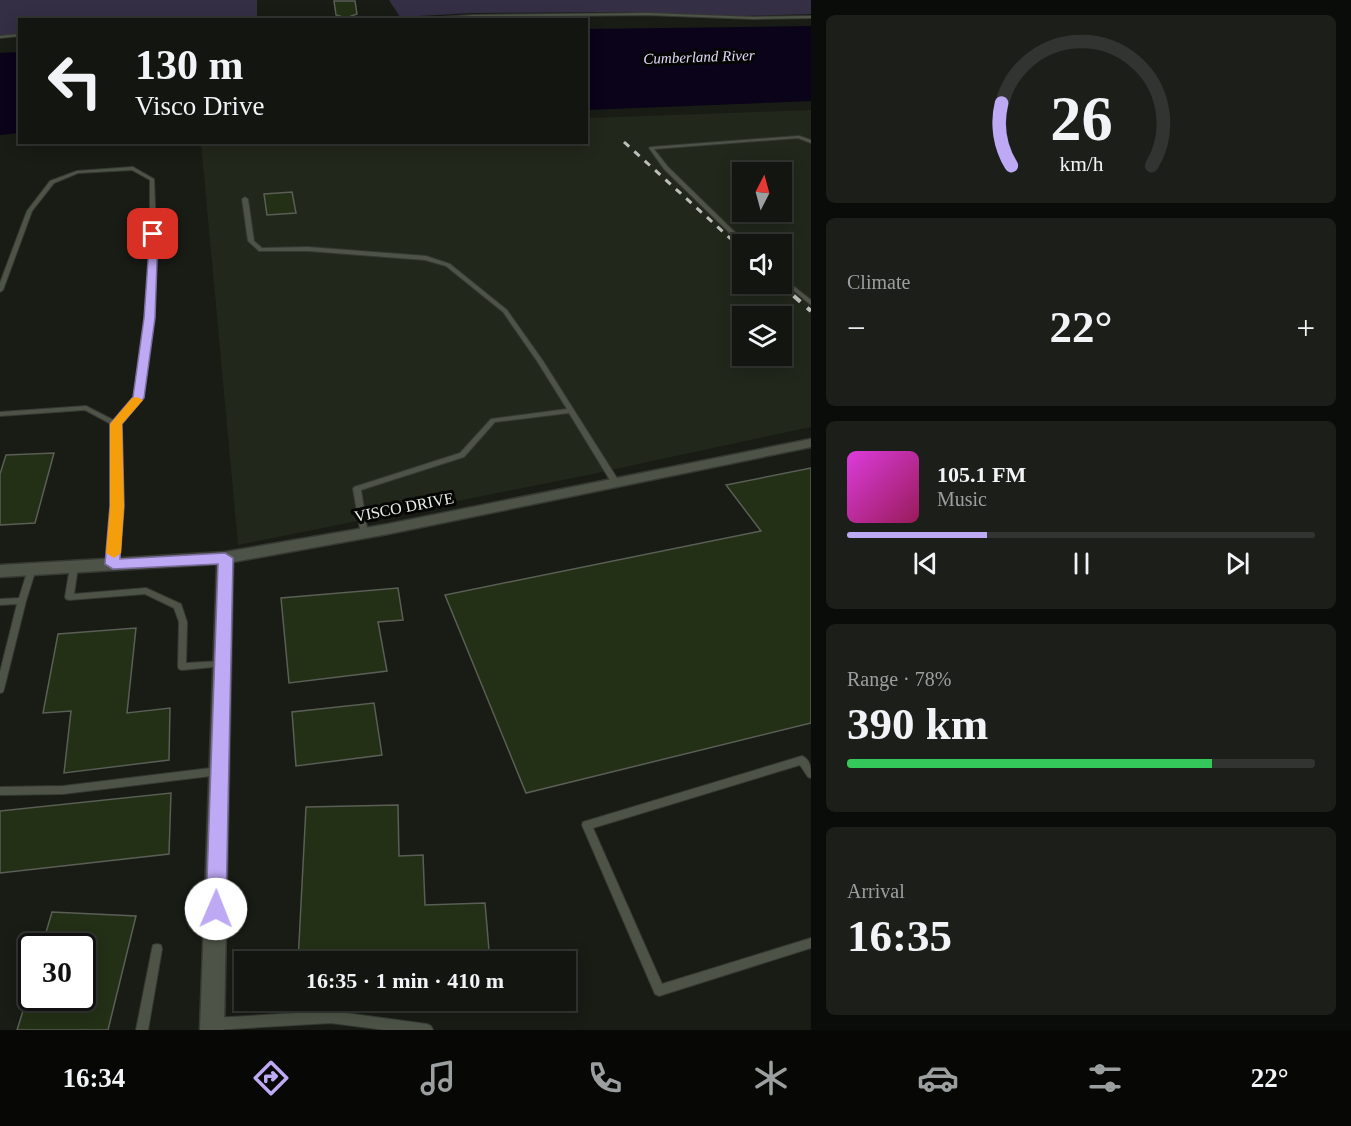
<!DOCTYPE html>
<html lang="en">
<head>
<meta charset="utf-8">
<style>
  body { margin:0; font-family:"Times New Roman",serif; background:#1b1e19; color:#f1f3f6; height:100vh; display:flex; flex-direction:column; font-size:22px; white-space:nowrap }
  * { box-sizing:border-box; margin:0 }
  p { font-size:20px; color:#9c9f9f }
  .icon { flex:none; width:33px; height:33px; fill:none; stroke:currentColor; stroke-width:2; stroke-linecap:round; stroke-linejoin:round }
  .map { position:relative; flex:1; overflow:hidden }
  .drawer { display:flex; flex-direction:column; gap:15px; padding:15px; background:#0a0c09; width:540px }
  .drawer>* { flex:none }
  .top-card { position:absolute; left:18px; top:18px; width:570px; height:126px; border-radius:0px; box-shadow:0 3px 15px #0003,0 0 0 2px #313430; background:#121510; color:#f1f3f6; overflow:hidden }
  .needle { width:39px; rotate:6deg }
  .tools { position:absolute; left:732px; top:162px; display:grid; gap:12px }
  .tools a { display:grid; place-items:center; width:60px; height:60px; border-radius:0px; background:#121510; box-shadow:0 3px 15px #0003,0 0 0 2px #313430; font-size:30px }
  .speed { position:absolute; left:18px; top:933px; display:flex; gap:12px; font-size:30px; font-weight:700; text-align:center }
  .speed>* { display:grid; place-content:center; width:78px; height:78px; border-radius:50%; background:#121510; box-shadow:0 3px 15px #0003,0 0 0 2px #313430; line-height:1 }
  .speed .limit { border:3px solid #111; border-radius:9px; background:#fff; color:#111 }
  .pin { position:absolute; display:grid; place-items:center; width:51px; height:51px; color:#fff; margin:-26px; border-radius:12px; box-shadow:0 3px 9px #0006 }
  .me { position:absolute; width:66px; margin:-33px; rotate:1deg; stroke-linejoin:round; filter:drop-shadow(0 0 4px #0008) }
  .turn { display:flex; align-items:center; gap:21px; height:126px; padding:0 18px; font-size:27px }
  .turn .icon { width:78px; height:78px; stroke-width:2.5 }
  .turn b { display:block; font-size:42px; line-height:51px }
  .big { font-size:45px; font-weight:600; line-height:1.1 }
  .drawer .card { flex:1; display:flex; flex-direction:column; justify-content:center; gap:9px; min-width:0; padding:0 21px; border-radius:9px; background:#1b1e19 }
  .drawer .dial { align-items:center; gap:0 }
  .dial svg { height:156px; overflow:visible; fill:none; stroke:#313430; stroke-width:7; stroke-linecap:round; text-anchor:middle }
  .dial text { fill:#f1f3f6; stroke:none }
  .song { display:flex; align-items:center; gap:18px }
  .cover { width:72px; height:72px; border-radius:9px; background:linear-gradient(135deg,hsl(300 70% 55%),hsl(330 70% 35%)) }
  .played { height:6px; border-radius:3px; background:linear-gradient(90deg,#bea9f4 30%,#313430 30%) }
  .keys { display:flex; justify-content:space-around; direction:ltr }
  .heat { display:flex; justify-content:space-between; align-items:center; font-size:33px; direction:ltr }
  .charge { height:9px; border-radius:4px; background:linear-gradient(90deg,#34c759 78%,#313430 0) }
  .trip { position:absolute; left:234px; top:951px; width:342px; height:60px; border-radius:0px; background:#121510; box-shadow:0 3px 15px #0003,0 0 0 2px #313430; font-weight:600; line-height:60px; text-align:center }
  .tab-bar { display:flex; height:96px; justify-content:space-around; align-items:center; background:#070806; color:#9c9f9f }
  .tab-bar .icon { width:42px; height:42px }
  .tab-bar .on { color:#bea9f4 }
  .tab-bar b { font-size:27px; color:#f1f3f6 }
  main { display:flex; flex:1; min-height:0 }
  .map>svg:first-child { display:block }
  .built { fill:#21271b; fill-rule:evenodd }
  .green { fill:#352f46 }
  .water { fill:#0a0319 }
  .building { fill:#233015; stroke:#5a5e56; stroke-width:1.5 }
  .lines { fill:none; stroke-linecap:round; stroke-linejoin:round }
  .lane-casing { stroke:#363933; stroke-width:2 }
  .street-casing { stroke:#363933; stroke-width:3 }
  .lane { fill:#4d5447; fill-rule:evenodd }
  .street { fill:#4d5447; fill-rule:evenodd }
  .rail-far1 { stroke:#bcbfba; stroke-width:3; stroke-dasharray:7 7; stroke-linecap:butt }
  .rail { stroke:#bcbfba; stroke-width:4; stroke-dasharray:9 9; stroke-linecap:butt }
  .route { fill:#bea9f4; stroke:#7c6e9f; stroke-width:1.5 }
  .slow { fill:#f59e0b }
  .labels { text-anchor:middle; dominant-baseline:central; stroke-width:6; stroke-linejoin:round; paint-order:stroke }
  .far-water-label { font-size:15px; font-style:italic; fill:#e1d8fb; stroke:#050604 }
  .street-label { font-size:16px; fill:#ebeee9; stroke:#050604 }
</style>
</head>
<body>
<main>
<div class="map">
<svg width="811" height="1030" viewBox="0 0 811 1030">
  <rect width="100%" height="100%" fill="#181c15"/>
  <path class="built" d="M811,110V427L588,475L238,545L201,143L586,142L587,118ZM742,172H782V212H742ZM742,244H782V284H742ZM742,316H782V356H742Z"/>
  <g class="green">
    <polygon points="0,0 257,0 257,19 20,20 19,35 0,37"/>
    <polygon points="389,0 811,0 811,14 744,16 629,12 473,13 400,17"/>
  </g>
  <g class="water">
    <polygon points="811,26 811,101 587,110 587,29"/>
    <polygon points="19,52 19,133 0,135 0,53"/>
  </g>
  <g class="building">
    <polygon points="334,1 355,1 357,14 346,18 336,15"/>
    <polygon points="292,192 296,213 267,215 264,194"/>
    <polygon points="54,453 35,523 0,525 0,474 6,455"/>
    <polygon points="811,468 811,723 526,793 445,595 761,531 726,485"/>
    <polygon points="398,588 403,620 378,622 387,671 289,683 281,598"/>
    <polygon points="136,628 127,713 170,708 169,760 64,773 71,711 43,713 58,634"/>
    <polygon points="374,703 382,755 296,766 292,712"/>
    <polygon points="171,793 169,854 0,873 0,811"/>
    <polygon points="398,805 399,856 423,855 425,905 485,903 490,962 298,962 306,807"/>
    <polygon points="52,912 136,916 108,1030 17,1030 27,998 82,998 82,946 42,946"/>
  </g>
  <g class="lines">
    <g class="lane-casing">
      <g id="lane">
        <polygon points="647,13 754,17 811,16 811,18 754,19 647,15 474,17 426,20 393,20 474,15"/>
        <polygon points="20,34 20,36 0,38 0,36"/>
        <polygon points="799,136 811,140 811,143 798,138 654,149 668,167 747,244 742,245 664,169 649,148 651,147"/>
        <polygon points="133,167 154,179 156,234 153,318 142,398 119,424 121,506 117,564 116,566 110,566 109,564 113,506 113,425 85,410 0,416 0,412 86,406 115,421 136,398 147,318 150,234 150,180 132,170 78,173 54,183 32,211 3,290 0,292 0,283 27,211 50,181 77,171"/>
        <polygon points="245,197 248,199 254,241 262,248 308,247 426,256 450,264 507,310 543,361 620,483 619,485 613,485 569,413 495,422 464,457 361,490 368,533 367,535 361,535 353,489 354,487 460,453 491,419 567,409 537,361 503,312 446,266 425,260 308,251 259,251 248,241 242,199"/>
        <polygon points="782,277 811,300 811,305 782,281"/>
        <polygon points="74,564 77,565 78,567 74,594 146,588 181,604 187,622 186,663 221,661 224,662 225,664 224,666 182,670 179,669 178,667 179,622 174,608 145,594 69,600 66,599 65,597 70,567 71,565"/>
        <polygon points="32,566 35,567 36,569 26,601 4,689 3,692 0,693 0,672 17,604 0,605 0,599 19,598 28,569 29,567"/>
        <path d="M802,756C811,760 811,769 811,778L808,777L800,765L593,828L662,984L811,938V948L659,996L655,994L582,825L583,822Z"/>
        <polygon points="219,767 222,768 224,771 222,774 219,775 63,794 0,795 0,787 63,786"/>
        <polygon points="157,944 161,945 162,949 148,1030 136,1030 152,949 153,945"/>
        <polygon points="331,1011 427,1024 431,1026 433,1030 385,1030 331,1023 214,1030 210,1028 208,1024 210,1020 214,1018"/>
      </g>
    </g>
    <g class="street-casing">
      <polygon id="street" points="811,439 811,447 388,534 233,562 224,1030 200,1030 217,564 0,577 0,565 225,552 388,524"/>
    </g>
    <use href="#lane" class="lane"/>
    <use href="#street" class="street"/>
    <polyline class="rail-far1" points="624,142 742,249"/>
    <polyline class="rail" points="780,284 811,311"/>
  </g>
  <polygon class="route" points="150,232 158,234 155,318 144,398 122,424 124,506 120,559 225,553 233,558 226,909 223,916 216,918 209,916 206,909 218,564 113,569 105,564 110,506 110,424 133,397 144,318"/>
  <polygon class="slow" points="137,397 143,400 122,424 124,506 121,553 114,558 106,553 110,506 110,424 132,398"/>
  <g class="labels">
    <g class="far-water-label">
      <text transform="translate(699 57) rotate(-2)">Cumberland River</text>
    </g>
    <g class="street-label">
      <text transform="translate(404 507) rotate(-11)">VISCO DRIVE</text>
    </g>
  </g>
</svg>
<div class="tools">
<a><svg class="needle" viewBox="-14 -14 28 28"><path d="M0-13l5 13h-10z" fill="#e53935"/><path d="M0 13l5-13h-10z" fill="#9c9f9f"/></svg></a>
<a><svg class="icon" aria-label="sound" viewBox="0 0 24 24"><path d="M4 9h4l5-4v14l-5-4H4zM17 9q2 3 0 6"/></svg></a>
<a><svg class="icon" aria-label="layers" viewBox="0 0 24 24"><path d="M12 4l9 5-9 5-9-5zM3 14l9 5 9-5"/></svg></a>
</div>
<div class="speed"><div class="limit">30</div></div>
<div class="pin" style="left:153px;top:234px;background:#d93025"><svg class="icon" aria-label="arrive" viewBox="0 0 24 24"><path d="M6 21V4h12l-3 4 3 4H6"/></svg></div>
<svg class="me" style="left:216px;top:909px" viewBox="-20 -20 40 40"><circle r="19" fill="#fff"/><path d="M0-13L10 11 0 6-10 11z" fill="#bea9f4"/></svg>
<div class="trip">16:35 · 1 min · 410 m</div>
<div class="top-card">
<div class="turn"><svg class="icon" aria-label="left" viewBox="0 0 24 24"><path d="M17 20v-9H6M10 6l-5 5 5 5"/></svg><div><b>130 m</b>Visco Drive</div></div>
</div>
</div>
<section class="drawer">
<div class="card dial"><svg viewBox="0 0 100 80">
<path d="M14 69A42 42 0 1 1 86 69"/>
<path d="M14 69A42 42 0 0 1 9 37" stroke="#bea9f4"/>
<text x="50" y="56" font-size="32" font-weight="700">26</text>
<text x="50" y="72" font-size="11">km/h</text>
</svg></div>
<div class="card"><p>Climate</p>
<div class="heat"><a>−</a><b class="big">22°</b><a>+</a></div>
</div>
<div class="card">
<div class="song"><i class="cover"></i><div><b>105.1 FM</b><p>Music</p></div></div>
<div class="played"></div>
<div class="keys"><svg class="icon" aria-label="previous" viewBox="0 0 24 24"><path d="M18 5L8 12l10 7zM5 5v14"/></svg><svg class="icon" aria-label="pause" viewBox="0 0 24 24"><path d="M8 5v14M16 5v14"/></svg><svg class="icon" aria-label="next" viewBox="0 0 24 24"><path d="M6 5l10 7-10 7zM19 5v14"/></svg></div>
</div>
<div class="card"><p>Range · 78%</p><b class="big">390 km</b><div class="charge"></div></div>
<div class="card"><p>Arrival</p><b class="big">16:35</b></div>
</section>
</main>
<nav class="tab-bar">
<b>16:34</b>
<svg class="icon on" aria-label="directions" viewBox="0 0 24 24"><path d="M12 3l9 9-9 9-9-9zM9 14v-3h6M13 9l2 2-2 2"/></svg>
<svg class="icon" aria-label="music" viewBox="0 0 24 24"><path d="M9 18V5l10-2v13"/><circle cx="6" cy="18" r="3"/><circle cx="16" cy="16" r="3"/></svg>
<svg class="icon" aria-label="phone" viewBox="0 0 24 24"><path d="M5 4h4l2 5-3 2q2 4 5 5l2-3 5 2v4C11 20 4 13 5 4z"/></svg>
<svg class="icon" aria-label="climate" viewBox="0 0 24 24"><path d="M12 3v18M4 7l16 10M4 17L20 7"/></svg>
<svg class="icon" aria-label="car" viewBox="0 0 24 24"><path d="M5 17H2v-5l4-1 3-4h7l3 4 3 1v5h-3M9 17h6M6 11h13"/><circle cx="7" cy="17" r="2"/><circle cx="17" cy="17" r="2"/></svg>
<svg class="icon" aria-label="filters" viewBox="0 0 24 24"><path d="M4 7h16M4 17h16"/><circle cx="9" cy="7" r="2"/><circle cx="15" cy="17" r="2"/></svg>
<b>22°</b>
</nav>
</body>
</html>
